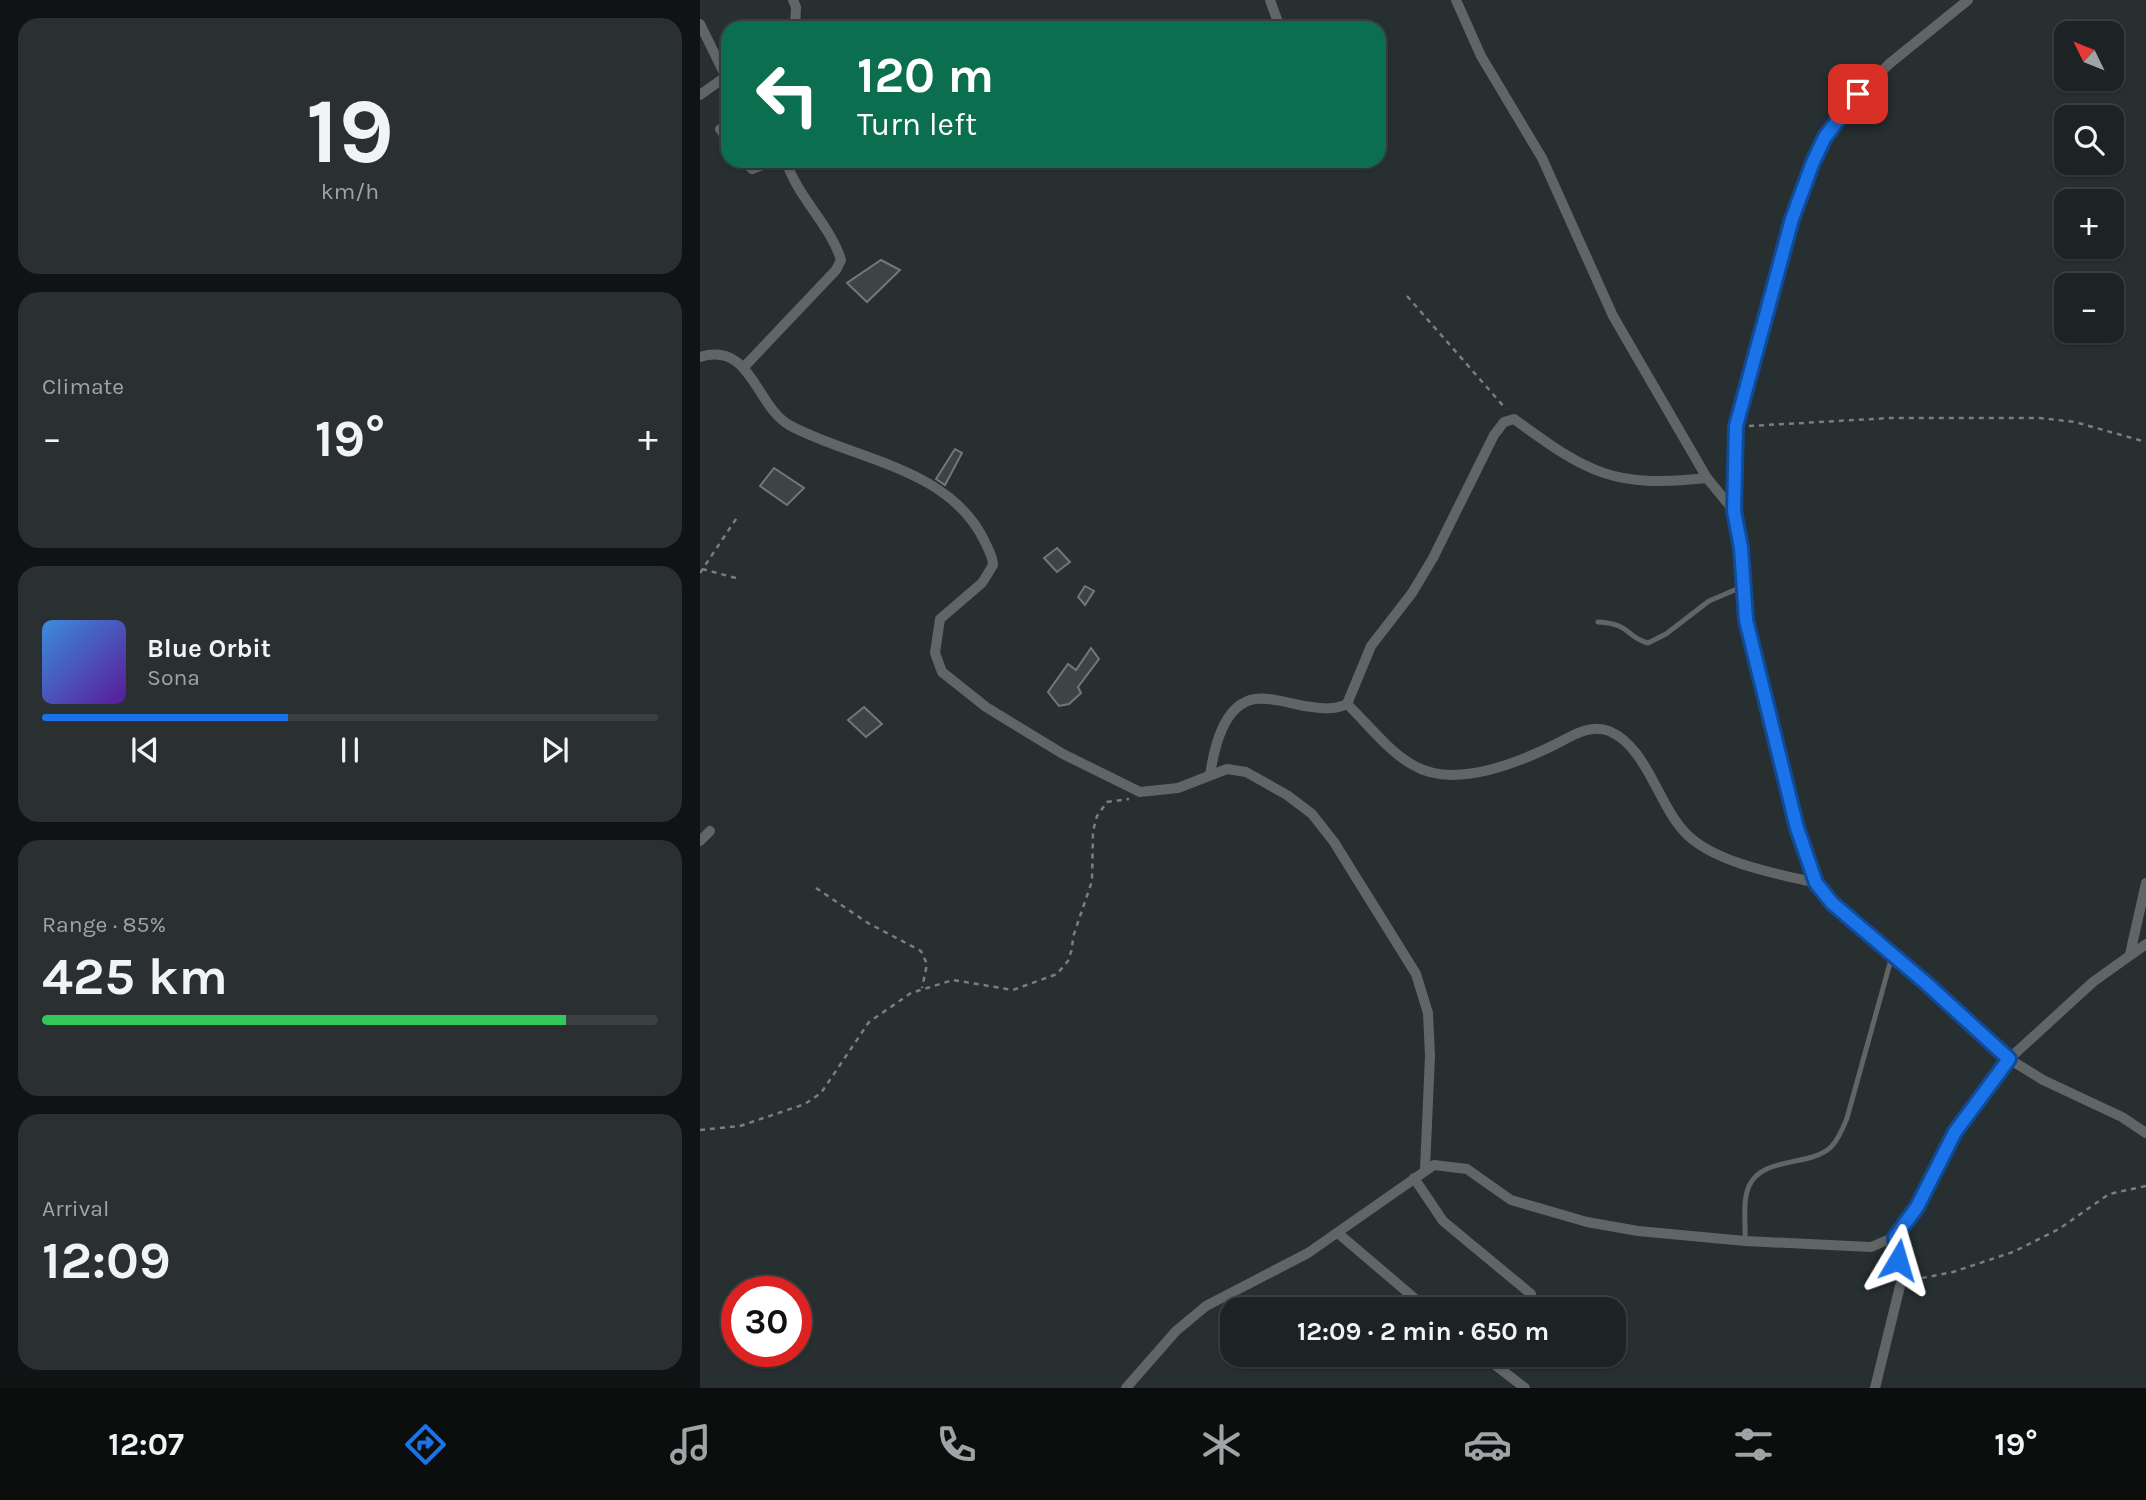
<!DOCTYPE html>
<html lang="en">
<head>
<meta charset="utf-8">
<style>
  body { margin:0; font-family:Karla,sans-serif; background:#2a2f31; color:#f1f3f6; height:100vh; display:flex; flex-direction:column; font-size:26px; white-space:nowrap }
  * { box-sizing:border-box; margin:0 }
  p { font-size:23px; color:#a0a4a6 }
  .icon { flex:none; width:38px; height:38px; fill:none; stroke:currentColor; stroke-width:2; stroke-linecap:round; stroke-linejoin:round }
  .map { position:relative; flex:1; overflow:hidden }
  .sheet { display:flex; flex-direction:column; gap:18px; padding:18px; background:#101314; width:700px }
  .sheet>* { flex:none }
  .hud { position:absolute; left:21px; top:21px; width:665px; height:147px; border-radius:21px; box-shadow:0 2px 5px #0004,0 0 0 2px #3b4041; background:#0b6e4f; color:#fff; overflow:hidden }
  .needle { width:46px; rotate:313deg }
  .buttons { position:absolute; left:1354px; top:21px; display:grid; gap:14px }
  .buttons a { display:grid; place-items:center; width:70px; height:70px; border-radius:14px; background:#1d2324; box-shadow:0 2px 5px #0004,0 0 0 2px #3b4041; font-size:35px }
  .speed { position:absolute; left:21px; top:1276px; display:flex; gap:14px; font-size:35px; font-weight:700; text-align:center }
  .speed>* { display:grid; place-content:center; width:91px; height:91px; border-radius:50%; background:#1d2324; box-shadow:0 2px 5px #0004,0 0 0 2px #3b4041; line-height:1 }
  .speed .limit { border:10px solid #d22; background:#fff; color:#111 }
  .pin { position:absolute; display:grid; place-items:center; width:60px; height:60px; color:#fff; margin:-30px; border-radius:14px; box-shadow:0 4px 10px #0006 }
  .me { position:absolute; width:77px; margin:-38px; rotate:7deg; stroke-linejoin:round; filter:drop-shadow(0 0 5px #0008) }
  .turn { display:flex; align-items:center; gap:24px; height:147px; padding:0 21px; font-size:32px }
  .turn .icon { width:91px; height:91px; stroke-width:2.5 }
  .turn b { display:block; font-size:49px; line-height:60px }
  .big { font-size:52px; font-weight:700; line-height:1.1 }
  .sheet .tile { flex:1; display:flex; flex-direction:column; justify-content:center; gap:10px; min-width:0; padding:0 24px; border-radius:21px; background:#2a2f31 }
  .sheet .dial { align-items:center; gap:0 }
  .dial b { font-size:91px; line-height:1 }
  .song { display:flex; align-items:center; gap:21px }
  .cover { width:84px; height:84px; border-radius:10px; background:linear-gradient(135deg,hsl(210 70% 55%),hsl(270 70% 35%)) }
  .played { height:7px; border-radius:4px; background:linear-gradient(90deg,#1a73e8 40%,#3b4041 40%) }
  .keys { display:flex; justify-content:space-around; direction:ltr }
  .heat { display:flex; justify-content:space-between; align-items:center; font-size:38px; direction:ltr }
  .charge { height:10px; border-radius:5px; background:linear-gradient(90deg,#34c759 85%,#3b4041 0) }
  .trip { position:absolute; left:520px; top:1297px; width:406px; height:70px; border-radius:21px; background:#1d2324; box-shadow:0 2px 5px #0004,0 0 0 2px #3b4041; font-weight:700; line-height:70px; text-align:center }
  .tab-bar { display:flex; height:112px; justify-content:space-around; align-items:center; background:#0c0e0e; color:#a0a4a6 }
  .tab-bar .icon { width:49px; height:49px }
  .tab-bar .active { color:#1a73e8 }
  .tab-bar b { font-size:32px; color:#f1f3f6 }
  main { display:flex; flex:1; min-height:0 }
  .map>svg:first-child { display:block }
  .building { fill:#3d4446; stroke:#70787a; stroke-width:2 }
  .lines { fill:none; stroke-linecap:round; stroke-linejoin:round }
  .path { stroke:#797f80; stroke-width:2.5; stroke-dasharray:5 5; stroke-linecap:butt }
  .service { stroke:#616566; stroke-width:5 }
  .minor { stroke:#616566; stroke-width:10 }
  .route-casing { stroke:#114b97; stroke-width:18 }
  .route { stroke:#1a73e8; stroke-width:12 }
</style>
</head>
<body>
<main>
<section class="sheet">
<div class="tile dial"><b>19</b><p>km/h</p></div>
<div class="tile"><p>Climate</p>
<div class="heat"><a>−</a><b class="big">19°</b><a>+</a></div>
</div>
<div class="tile">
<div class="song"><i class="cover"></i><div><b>Blue Orbit</b><p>Sona</p></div></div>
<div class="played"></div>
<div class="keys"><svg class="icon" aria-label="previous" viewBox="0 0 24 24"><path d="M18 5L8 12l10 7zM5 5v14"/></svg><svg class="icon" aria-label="pause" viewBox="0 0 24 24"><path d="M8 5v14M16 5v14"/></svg><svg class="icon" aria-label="next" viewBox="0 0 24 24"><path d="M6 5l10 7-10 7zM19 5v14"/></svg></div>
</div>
<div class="tile"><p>Range · 85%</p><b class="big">425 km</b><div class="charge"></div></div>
<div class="tile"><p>Arrival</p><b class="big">12:09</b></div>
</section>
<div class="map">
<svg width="1446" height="1388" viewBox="0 0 1446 1388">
  <rect width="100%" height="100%" fill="#272f30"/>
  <g class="building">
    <polygon points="181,260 200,270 167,302 147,283"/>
    <polygon points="255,449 262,453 245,485 236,479"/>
    <polygon points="74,468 104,488 87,505 60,486"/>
    <polygon points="357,548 370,562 357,572 344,558"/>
    <polygon points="385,586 394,591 385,605 378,597"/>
    <polygon points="391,648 399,659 378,687 381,693 369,704 359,706 348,692 368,664 376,670"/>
    <polygon points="164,707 182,724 166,737 148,720"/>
  </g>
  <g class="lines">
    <g class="path">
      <polyline points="707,296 806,409"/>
      <polyline points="1049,426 1190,418 1340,418 1375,422 1446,442"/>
      <polyline points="2,569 36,578"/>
      <polyline points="0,573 38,516"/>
      <polyline points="116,888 168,923 221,951 227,964 222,988"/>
      <polyline points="0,1130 40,1126 105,1104 121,1093 169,1022 211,993 253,980 313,990 357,974 368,961 372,949 373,937 392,881 393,831 397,816 407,802 429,799"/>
      <polyline points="1212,1280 1253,1272 1313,1252 1359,1229 1409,1194 1446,1186"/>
    </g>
    <g class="service">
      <path d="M898,622C932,624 924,636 948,643L966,634L1009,601L1044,586"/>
      <path d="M1045,1241C1046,1223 1042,1202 1049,1186C1062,1156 1110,1167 1131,1147C1139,1139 1143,1128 1147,1118L1192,956"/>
    </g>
    <g class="minor">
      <polyline points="93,0 96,7 95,28"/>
      <polyline points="570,0 580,28"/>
      <polyline points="756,0 781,56 842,158 913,316 1007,478 1034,511"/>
      <polyline points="1268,0 1189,64 1142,112 1113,161 1092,219 1036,427 1034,511 1041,548 1046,620 1097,828 1116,883 1132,903 1227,984 1309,1059 1343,1080 1422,1117 1446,1133"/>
      <polyline points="0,24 28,81"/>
      <polyline points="0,95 28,75"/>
      <polyline points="20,129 28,140"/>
      <polyline points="44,161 52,169 73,161"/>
      <path d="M0,357C52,341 55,407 91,426C155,460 248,467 284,540C288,549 293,556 293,565L282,583L240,619L235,653L242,672L286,707L363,754L440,792L478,788L527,769L546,772L587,795L612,814L634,842L716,974L728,1013L730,1056L725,1169"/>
      <path d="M44,367L136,270L141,260C131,226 98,198 86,161"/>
      <path d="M647,704C668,724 688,751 713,765C754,790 821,762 860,742C875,734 892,724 909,731C950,748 959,813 992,839C1022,864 1079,874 1116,883"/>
      <path d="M510,775C514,749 523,704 555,699C570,697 589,703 604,706C620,708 632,711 647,704L671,646L712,593L733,558L794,435L804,422L814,419C889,474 913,488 1007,478"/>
      <polyline points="0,841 10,831"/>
      <polyline points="1430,954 1446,883"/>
      <polyline points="714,1178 743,1221 831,1294"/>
      <polyline points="639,1234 727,1309"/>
      <polyline points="781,1354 825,1388"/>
      <polyline points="426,1388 476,1331 506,1306 608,1253 734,1165 767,1169 811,1200 887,1222 938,1231 1045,1241 1171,1247 1195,1237 1217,1207 1255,1132 1309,1059 1393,982 1446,944"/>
      <polyline points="1175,1388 1201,1282 1195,1237"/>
    </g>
  </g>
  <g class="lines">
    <g class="route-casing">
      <polyline id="route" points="1158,94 1125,137 1113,162 1092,219 1036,426 1034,511 1041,548 1046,620 1097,828 1116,883 1132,903 1227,984 1309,1059 1255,1132 1217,1207 1195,1237 1198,1260"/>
    </g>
    <use href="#route" class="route"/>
  </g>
</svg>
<div class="buttons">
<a><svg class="needle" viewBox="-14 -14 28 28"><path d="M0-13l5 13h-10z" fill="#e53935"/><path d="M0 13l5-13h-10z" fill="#a0a4a6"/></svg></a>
<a><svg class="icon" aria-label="search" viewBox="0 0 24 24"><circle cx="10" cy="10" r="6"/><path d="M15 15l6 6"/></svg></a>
<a>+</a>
<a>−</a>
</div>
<div class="speed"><div class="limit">30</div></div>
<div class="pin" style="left:1158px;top:94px;background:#d93025"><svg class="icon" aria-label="arrive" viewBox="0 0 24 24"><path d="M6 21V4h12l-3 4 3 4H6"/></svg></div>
<svg class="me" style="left:1198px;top:1260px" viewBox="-20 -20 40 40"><path d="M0-17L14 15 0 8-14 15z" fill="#1a73e8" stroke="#fff" stroke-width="4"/></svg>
<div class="trip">12:09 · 2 min · 650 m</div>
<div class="hud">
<div class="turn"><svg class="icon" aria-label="left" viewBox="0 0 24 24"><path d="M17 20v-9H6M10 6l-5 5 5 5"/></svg><div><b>120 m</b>Turn left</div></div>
</div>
</div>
</main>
<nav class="tab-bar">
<b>12:07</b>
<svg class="icon active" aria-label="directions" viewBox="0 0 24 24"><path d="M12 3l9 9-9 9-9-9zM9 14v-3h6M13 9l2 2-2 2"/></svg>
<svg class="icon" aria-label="music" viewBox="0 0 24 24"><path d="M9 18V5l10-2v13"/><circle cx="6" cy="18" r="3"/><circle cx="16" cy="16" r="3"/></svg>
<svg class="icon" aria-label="phone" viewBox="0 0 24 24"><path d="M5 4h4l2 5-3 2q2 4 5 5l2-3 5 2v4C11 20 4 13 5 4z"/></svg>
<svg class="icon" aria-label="climate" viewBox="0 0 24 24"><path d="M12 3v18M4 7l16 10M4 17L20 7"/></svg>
<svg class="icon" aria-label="car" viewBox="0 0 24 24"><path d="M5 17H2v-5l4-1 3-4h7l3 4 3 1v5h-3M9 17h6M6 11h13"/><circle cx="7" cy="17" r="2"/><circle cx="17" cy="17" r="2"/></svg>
<svg class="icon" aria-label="filters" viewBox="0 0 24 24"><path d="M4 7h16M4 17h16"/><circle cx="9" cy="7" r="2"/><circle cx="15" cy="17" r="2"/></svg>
<b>19°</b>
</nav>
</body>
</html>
